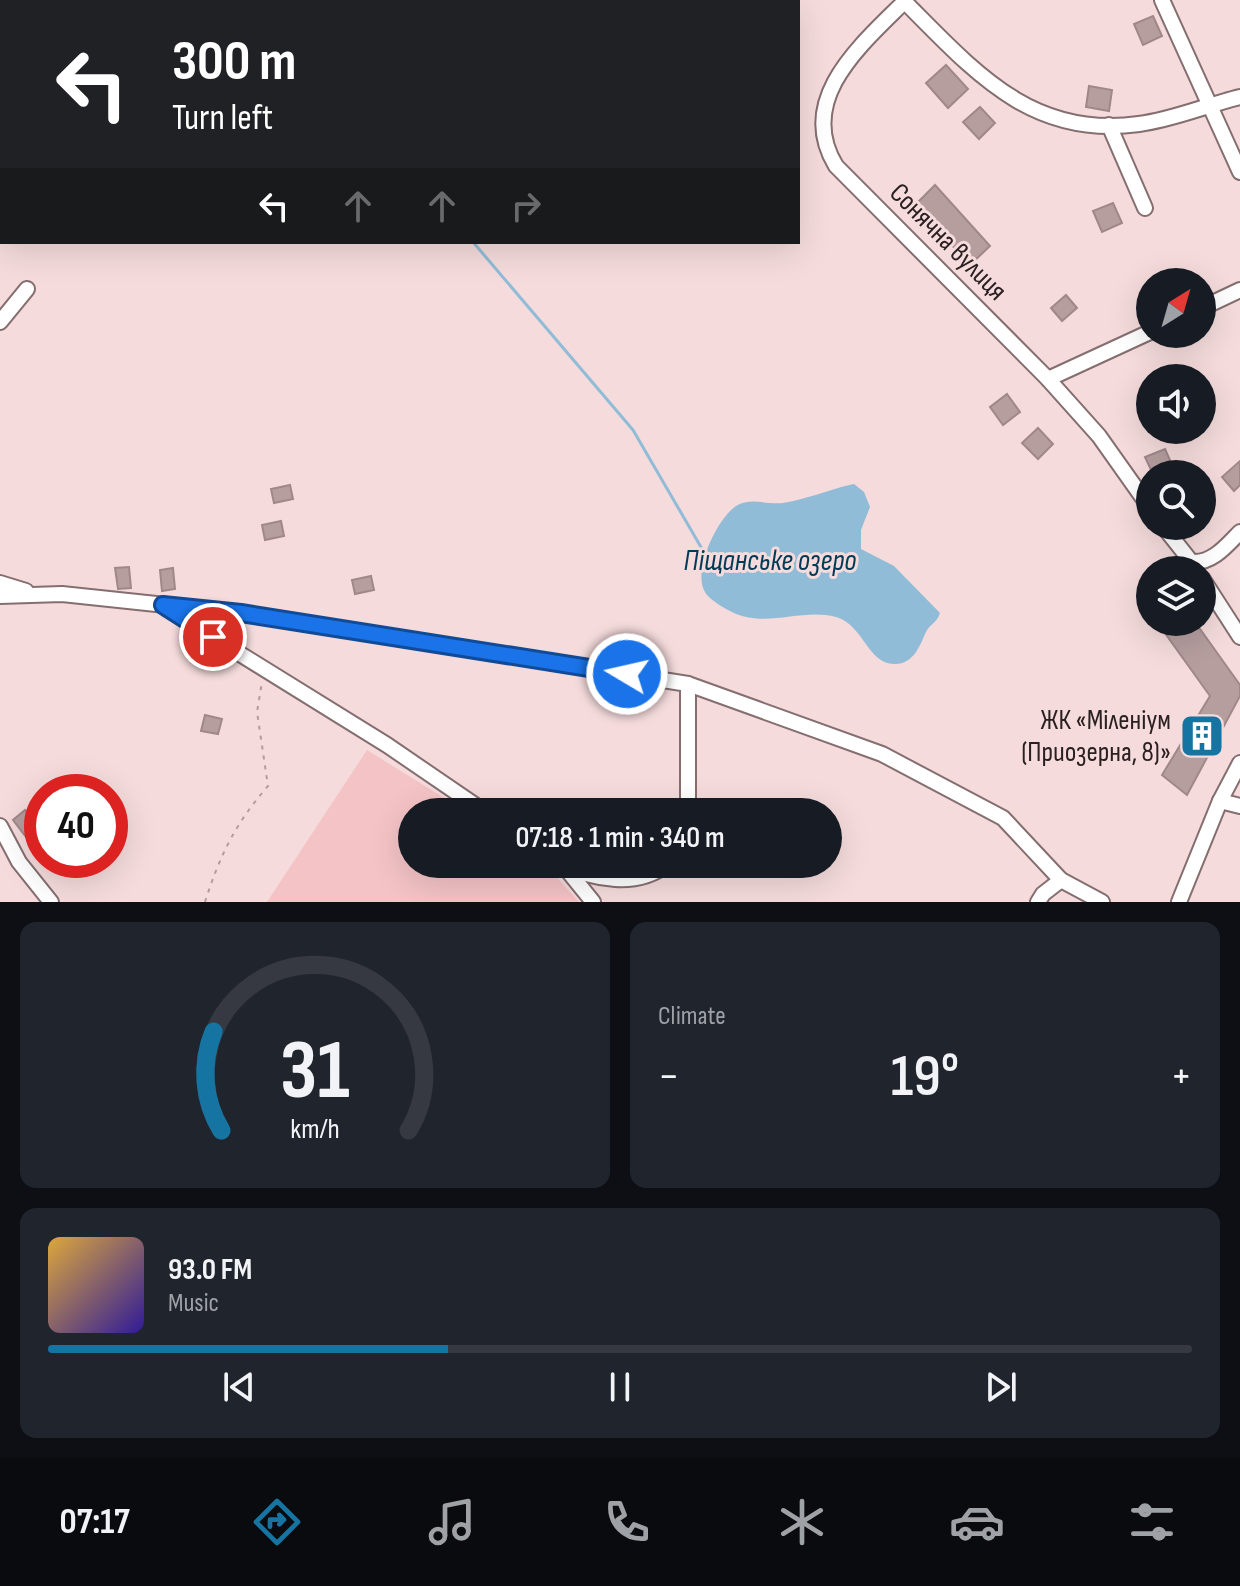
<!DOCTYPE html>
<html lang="en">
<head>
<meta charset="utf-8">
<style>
  body { margin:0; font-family:"Sofia Sans Condensed",sans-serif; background:#20242c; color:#f1f3f6; height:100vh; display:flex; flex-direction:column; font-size:30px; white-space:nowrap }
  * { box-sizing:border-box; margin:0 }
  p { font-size:26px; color:#9ea1a6 }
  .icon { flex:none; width:44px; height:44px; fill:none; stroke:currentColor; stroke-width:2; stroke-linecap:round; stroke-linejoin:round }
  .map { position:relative; height:902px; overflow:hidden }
  .panel { display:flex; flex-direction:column; gap:20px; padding:20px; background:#0d0f14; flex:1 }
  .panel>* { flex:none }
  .guide { position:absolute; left:0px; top:0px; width:800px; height:244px; box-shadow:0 8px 32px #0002; background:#202124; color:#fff; overflow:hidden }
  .needle { width:52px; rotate:37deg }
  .fabs { position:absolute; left:1136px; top:268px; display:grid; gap:16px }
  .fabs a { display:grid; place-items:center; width:80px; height:80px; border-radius:50%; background:#171b24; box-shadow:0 8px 32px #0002; font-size:40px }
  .speed { position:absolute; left:24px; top:774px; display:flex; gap:16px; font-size:40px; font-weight:700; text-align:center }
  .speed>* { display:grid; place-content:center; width:104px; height:104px; border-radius:50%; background:#171b24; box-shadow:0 8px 32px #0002; line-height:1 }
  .speed .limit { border:12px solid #d22; background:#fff; color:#111 }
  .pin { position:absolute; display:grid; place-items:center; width:68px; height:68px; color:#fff; margin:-34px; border:4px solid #fff; border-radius:50%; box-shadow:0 2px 8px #0007 }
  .me { position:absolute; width:88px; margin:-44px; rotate:279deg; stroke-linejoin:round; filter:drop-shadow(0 0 6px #0008) }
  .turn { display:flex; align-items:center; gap:28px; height:168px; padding:0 40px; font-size:36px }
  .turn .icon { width:104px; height:104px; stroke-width:2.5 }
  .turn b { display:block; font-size:56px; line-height:68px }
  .lanes { display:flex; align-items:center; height:76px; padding:0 40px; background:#0003; justify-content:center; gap:40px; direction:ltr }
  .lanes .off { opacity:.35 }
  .big { font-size:60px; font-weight:600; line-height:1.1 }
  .panel .card { flex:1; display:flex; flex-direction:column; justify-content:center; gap:12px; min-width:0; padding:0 28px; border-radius:16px; background:#20242c }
  .panel .dial { align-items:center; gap:0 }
  .dial svg { height:208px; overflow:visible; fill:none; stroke:#363941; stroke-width:7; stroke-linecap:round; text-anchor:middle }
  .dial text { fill:#f1f3f6; stroke:none }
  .song { display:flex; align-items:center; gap:24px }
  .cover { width:96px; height:96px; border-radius:12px; background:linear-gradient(135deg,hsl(40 70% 55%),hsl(250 70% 35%)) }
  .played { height:8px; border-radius:4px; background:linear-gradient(90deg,#1674a2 35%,#363941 35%) }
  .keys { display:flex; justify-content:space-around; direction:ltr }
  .heat { display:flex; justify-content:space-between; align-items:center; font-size:44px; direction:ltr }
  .panel .tiles { flex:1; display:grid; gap:20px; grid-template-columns:1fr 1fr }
  .card:last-child { grid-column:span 2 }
  .trip { position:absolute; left:398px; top:798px; width:444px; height:80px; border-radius:40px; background:#171b24; box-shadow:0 8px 32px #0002; font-weight:600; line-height:80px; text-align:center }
  .dock { display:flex; height:128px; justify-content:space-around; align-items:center; background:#090b0e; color:#9ea1a6 }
  .dock .icon { width:56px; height:56px }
  .dock .selected { color:#1674a2 }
  .dock b { font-size:36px; color:#f1f3f6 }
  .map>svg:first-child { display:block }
  .green { fill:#f4c3c6 }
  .water { fill:#90bcd7 }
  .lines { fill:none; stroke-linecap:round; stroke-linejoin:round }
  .stream { stroke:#90bcd7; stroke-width:3 }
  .building { fill:#b69e9f; stroke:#a0888a; stroke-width:2 }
  .minor-casing { stroke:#856e70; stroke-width:18 }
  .path { stroke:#b29d9e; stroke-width:2; stroke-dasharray:4 6; stroke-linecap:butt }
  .minor { stroke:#fff; stroke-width:14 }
  .route-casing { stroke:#114b97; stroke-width:20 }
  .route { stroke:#1a73e8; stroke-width:14 }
  .labels { text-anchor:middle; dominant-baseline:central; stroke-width:6; stroke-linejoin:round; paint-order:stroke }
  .street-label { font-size:28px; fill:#2a2021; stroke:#f5dbdc }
  .poi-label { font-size:28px; fill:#2a2021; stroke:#f5dbdc; text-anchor:end }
  .water-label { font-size:30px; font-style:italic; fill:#003b56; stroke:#f5dbdc }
</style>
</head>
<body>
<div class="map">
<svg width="1240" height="902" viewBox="0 0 1240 902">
  <rect width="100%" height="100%" fill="#f5dbdc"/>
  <polygon class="green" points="367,750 467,812 412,812 412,864 545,864 579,902 267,902"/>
  <path class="water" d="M854,484L864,492L870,507L861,530V549L894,566L940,613C937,623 930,624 926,632C920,645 914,664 895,664C868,665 864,625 836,617C802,608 768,628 734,613C726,609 709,600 705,592C692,571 717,519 736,506C751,497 767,505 783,503C808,499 830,489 854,484Z"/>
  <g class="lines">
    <g class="stream">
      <polyline points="0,58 2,56"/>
      <polyline points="473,242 633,430 705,554"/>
    </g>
  </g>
  <g class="building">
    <polygon points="1153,16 1162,36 1143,45 1134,24"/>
    <polygon points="946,65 968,89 948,108 926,83"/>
    <polygon points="1089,86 1112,90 1109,111 1086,107"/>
    <polygon points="980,107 995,123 979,139 963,122"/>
    <polygon points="935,185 990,246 970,265 915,205"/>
    <polygon points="1113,203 1122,223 1102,232 1093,211"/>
    <polygon points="1066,295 1077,308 1062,321 1051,308"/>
    <polygon points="1007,394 1020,412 1003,425 990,407"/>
    <polygon points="1038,428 1053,444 1038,459 1022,443"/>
    <polygon points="1165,449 1174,469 1153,474 1145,457"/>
    <polygon points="1240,461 1240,485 1234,491 1222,477"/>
    <polygon points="290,485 293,499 274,503 271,489"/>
    <polygon points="281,521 284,536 265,540 262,525"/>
    <polygon points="129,567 131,588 118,589 115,568"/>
    <polygon points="173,568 175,589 162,591 160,570"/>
    <polygon points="371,576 374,590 355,594 352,580"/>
    <polygon points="1157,622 1195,622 1240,685 1240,696 1187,795 1162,775 1210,696"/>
    <polygon points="205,715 222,719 218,734 201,731"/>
    <polygon points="25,810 38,827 26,837 13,820"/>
  </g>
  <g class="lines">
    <g class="minor-casing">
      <g id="minor">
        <path d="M906,0C862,44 795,99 836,166L1048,379L1099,436L1150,508"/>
        <polyline points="1162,0 1240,172"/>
        <path d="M904,1C974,71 1031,139 1139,124C1172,120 1207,105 1240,97"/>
        <polyline points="1109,125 1145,208"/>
        <polyline points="1202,308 1240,290"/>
        <polyline points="0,322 27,289"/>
        <polyline points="1048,379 1150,332"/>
        <polyline points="1163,526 1197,569"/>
        <path d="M1193,562C1213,563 1227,545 1240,532"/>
        <polyline points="1202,578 1240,637"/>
        <polyline points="0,583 26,591"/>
        <polyline points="0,596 62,594 241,613 688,684 882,754 1003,818 1061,880 1102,902"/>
        <polyline points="166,608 387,745 485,812"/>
        <polyline points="1220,801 1240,806"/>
        <polyline points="688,812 688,684"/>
        <polyline points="0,826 19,862 51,902"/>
        <path d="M561,864C593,880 638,888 667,864"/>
        <polyline points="564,866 593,902"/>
        <polyline points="1038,902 1043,894 1061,880"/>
        <polyline points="1179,902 1220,801 1240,763"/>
      </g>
    </g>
    <path class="path" d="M205,902C220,855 235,824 268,786L257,712L262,682"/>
    <use href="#minor" class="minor"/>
  </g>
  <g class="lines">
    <g class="route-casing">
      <polyline id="route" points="213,637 163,605 241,613 627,674"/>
    </g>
    <use href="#route" class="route"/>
  </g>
  <defs>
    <g id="building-square" transform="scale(2.3)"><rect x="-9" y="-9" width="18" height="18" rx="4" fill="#1674a2" stroke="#f5dbdc"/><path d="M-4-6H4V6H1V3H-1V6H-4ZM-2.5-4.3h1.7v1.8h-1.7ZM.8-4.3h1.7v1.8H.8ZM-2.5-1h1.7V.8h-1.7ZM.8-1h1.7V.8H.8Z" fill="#fff"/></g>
  </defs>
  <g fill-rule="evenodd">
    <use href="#building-square" x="1202" y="736"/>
  </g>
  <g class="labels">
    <g class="street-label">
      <text transform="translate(948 242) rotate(45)">Сонячна вулиця</text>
    </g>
    <g class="poi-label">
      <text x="1171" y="720">ЖК «Міленіум<tspan x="1171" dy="32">(Приозерна, 8)»</tspan></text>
    </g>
    <g class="water-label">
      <text x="770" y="561">Піщанське озеро</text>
    </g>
  </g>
</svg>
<div class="fabs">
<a><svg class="needle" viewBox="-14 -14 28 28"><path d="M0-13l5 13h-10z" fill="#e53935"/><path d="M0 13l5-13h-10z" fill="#9ea1a6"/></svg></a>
<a><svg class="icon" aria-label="sound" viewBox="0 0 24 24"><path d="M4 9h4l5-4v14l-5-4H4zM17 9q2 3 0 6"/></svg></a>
<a><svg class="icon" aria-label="search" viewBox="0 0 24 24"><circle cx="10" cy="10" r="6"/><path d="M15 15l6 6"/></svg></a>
<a><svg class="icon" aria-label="layers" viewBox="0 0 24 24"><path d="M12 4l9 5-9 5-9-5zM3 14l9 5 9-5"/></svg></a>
</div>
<div class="speed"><div class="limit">40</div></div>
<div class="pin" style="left:213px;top:637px;background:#d93025"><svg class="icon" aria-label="arrive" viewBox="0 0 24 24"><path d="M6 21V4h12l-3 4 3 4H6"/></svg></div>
<svg class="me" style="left:627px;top:674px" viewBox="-20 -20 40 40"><circle r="17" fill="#1a73e8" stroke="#fff" stroke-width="3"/><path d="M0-11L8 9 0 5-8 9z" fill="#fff"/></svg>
<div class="trip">07:18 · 1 min · 340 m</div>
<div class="guide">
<div class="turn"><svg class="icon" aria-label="left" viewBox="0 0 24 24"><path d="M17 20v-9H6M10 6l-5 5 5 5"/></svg><div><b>300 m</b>Turn left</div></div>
<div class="lanes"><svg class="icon" aria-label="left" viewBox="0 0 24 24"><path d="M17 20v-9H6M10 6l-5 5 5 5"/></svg><svg class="icon off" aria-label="ahead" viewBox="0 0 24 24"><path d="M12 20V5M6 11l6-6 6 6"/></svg><svg class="icon off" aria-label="ahead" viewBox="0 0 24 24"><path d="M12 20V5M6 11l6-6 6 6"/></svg><svg class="icon off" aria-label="right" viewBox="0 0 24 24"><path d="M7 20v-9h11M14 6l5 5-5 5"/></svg></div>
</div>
</div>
<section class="panel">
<div class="tiles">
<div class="card dial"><svg viewBox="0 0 100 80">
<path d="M14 69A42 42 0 1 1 86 69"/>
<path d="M14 69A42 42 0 0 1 11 31" stroke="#1674a2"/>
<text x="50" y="56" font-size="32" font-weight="700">31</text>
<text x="50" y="72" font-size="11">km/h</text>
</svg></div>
<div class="card"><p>Climate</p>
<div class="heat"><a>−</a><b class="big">19°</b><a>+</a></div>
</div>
<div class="card">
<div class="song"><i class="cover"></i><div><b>93.0 FM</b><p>Music</p></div></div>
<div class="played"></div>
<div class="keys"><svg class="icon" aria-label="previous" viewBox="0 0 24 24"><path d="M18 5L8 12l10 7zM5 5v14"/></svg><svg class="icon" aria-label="pause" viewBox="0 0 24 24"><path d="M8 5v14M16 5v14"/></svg><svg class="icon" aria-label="next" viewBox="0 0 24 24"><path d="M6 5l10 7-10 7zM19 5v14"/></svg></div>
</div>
</div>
</section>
<nav class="dock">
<b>07:17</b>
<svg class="icon selected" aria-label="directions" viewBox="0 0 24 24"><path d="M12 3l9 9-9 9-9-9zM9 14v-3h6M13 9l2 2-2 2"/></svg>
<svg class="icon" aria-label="music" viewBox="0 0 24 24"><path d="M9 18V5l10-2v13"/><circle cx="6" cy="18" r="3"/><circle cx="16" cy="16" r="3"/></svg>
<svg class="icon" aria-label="phone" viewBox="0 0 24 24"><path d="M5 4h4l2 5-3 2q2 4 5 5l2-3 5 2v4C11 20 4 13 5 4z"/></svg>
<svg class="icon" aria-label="climate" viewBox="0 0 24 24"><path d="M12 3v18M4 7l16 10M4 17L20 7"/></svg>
<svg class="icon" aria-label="car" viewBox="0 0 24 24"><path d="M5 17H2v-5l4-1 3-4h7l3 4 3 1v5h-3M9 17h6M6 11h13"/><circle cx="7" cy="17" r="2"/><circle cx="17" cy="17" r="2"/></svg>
<svg class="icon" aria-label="filters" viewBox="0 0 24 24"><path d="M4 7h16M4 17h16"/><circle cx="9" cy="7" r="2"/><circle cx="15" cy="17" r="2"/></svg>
</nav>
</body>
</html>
